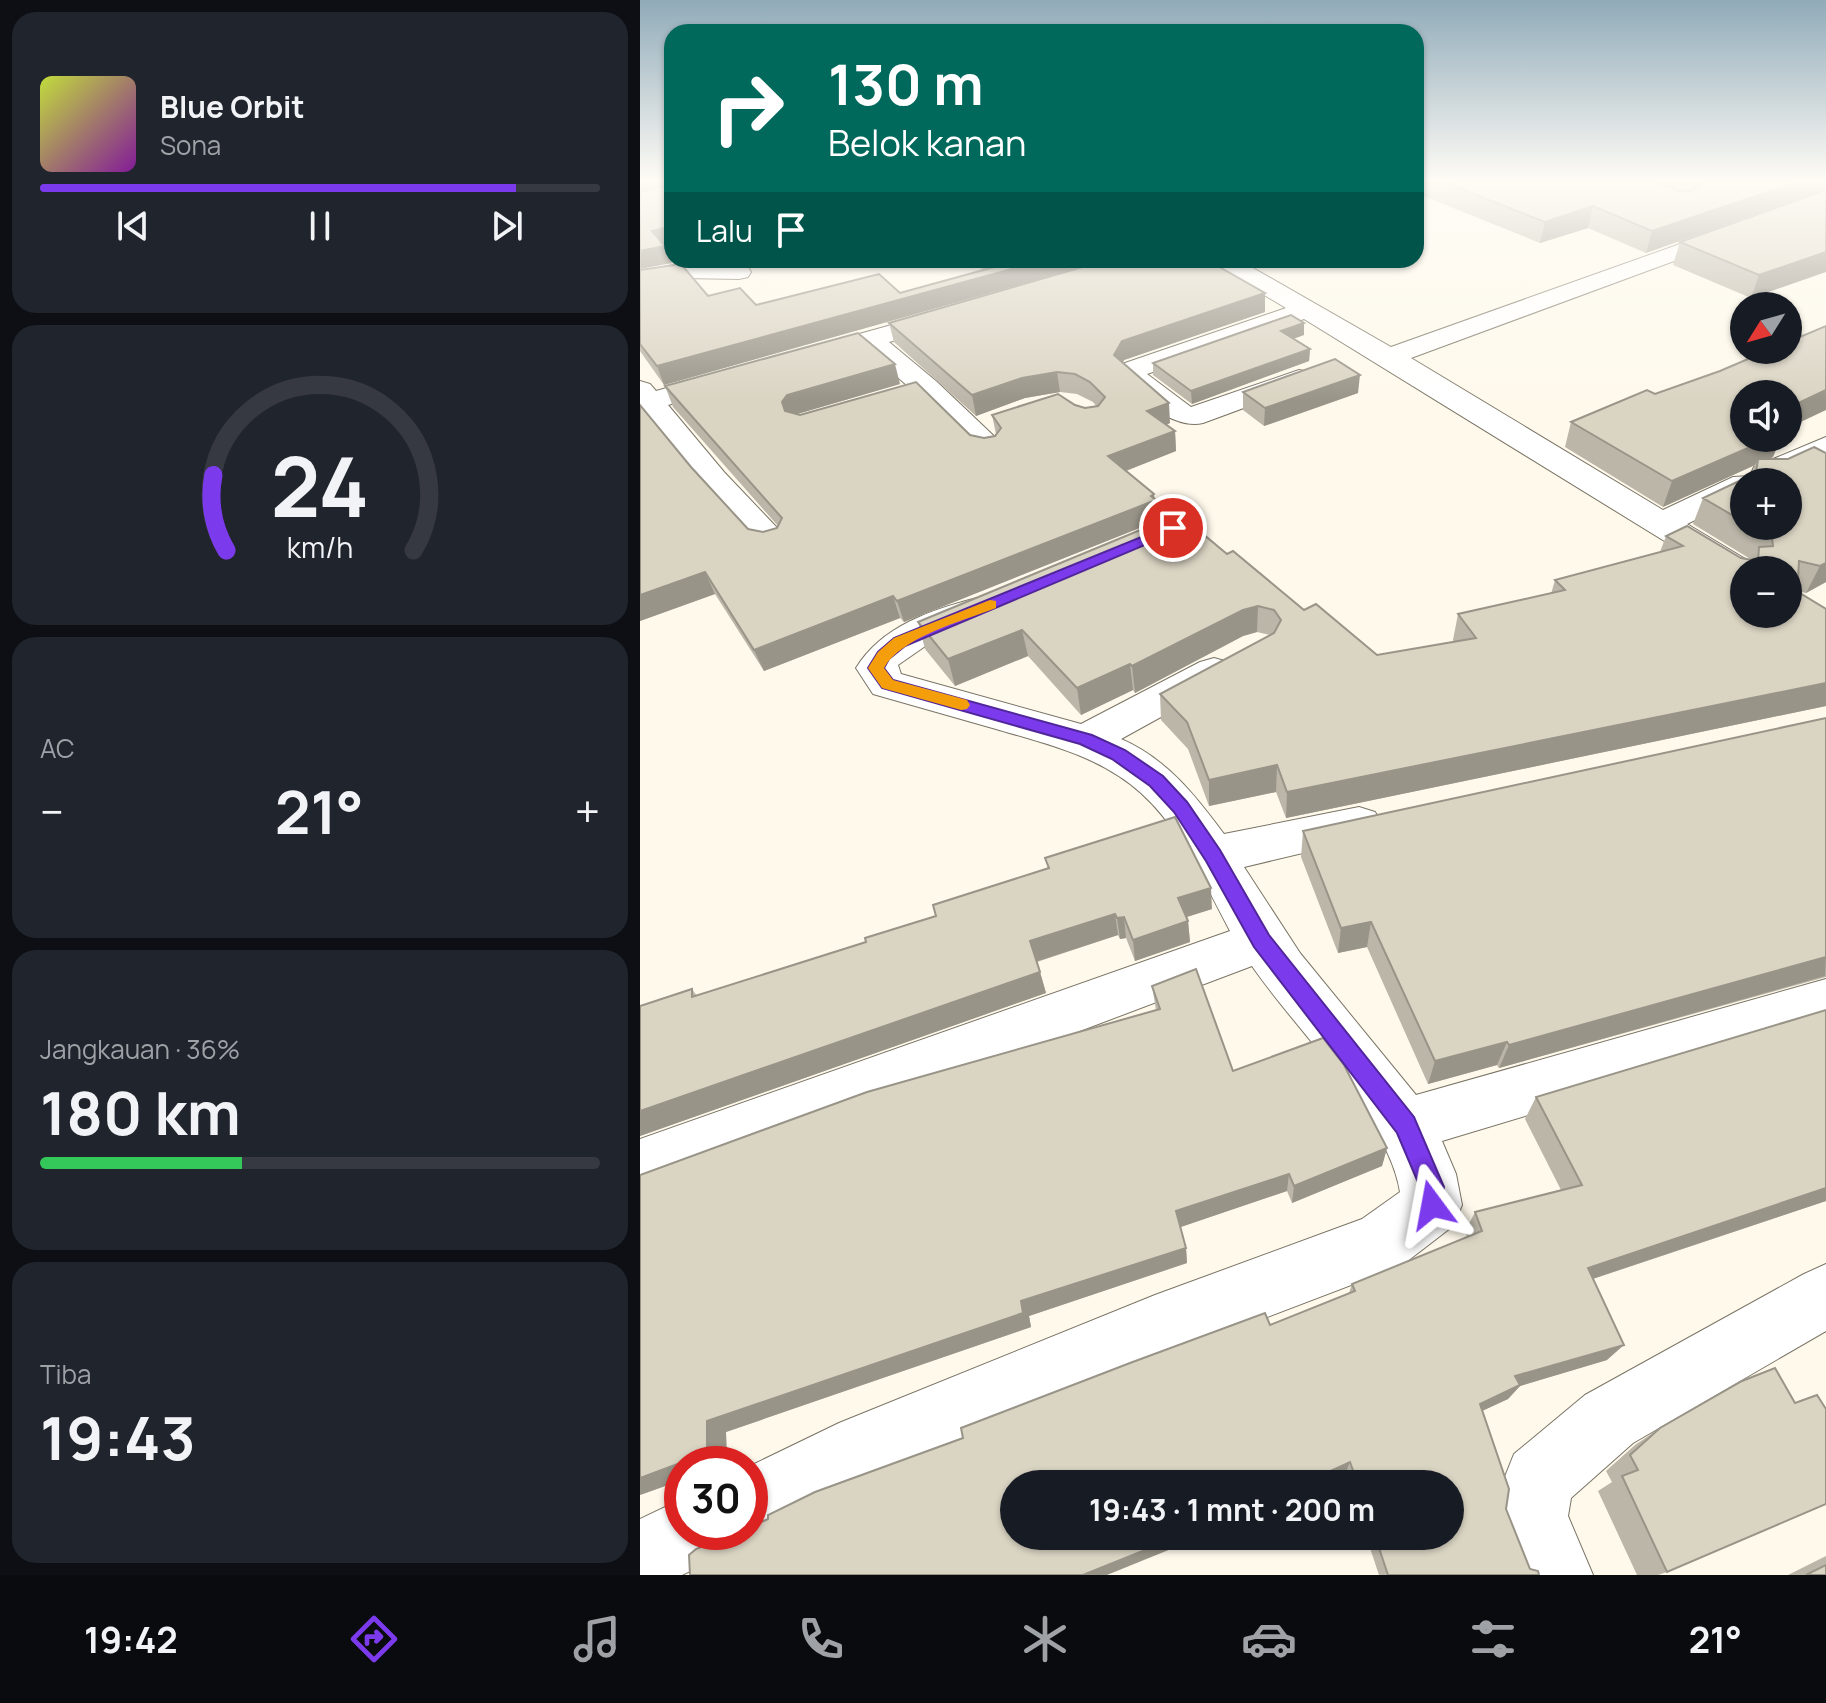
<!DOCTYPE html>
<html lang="id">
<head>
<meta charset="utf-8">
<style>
  body { margin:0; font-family:Manrope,sans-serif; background:#20242c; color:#f1f3f6; height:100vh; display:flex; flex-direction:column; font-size:30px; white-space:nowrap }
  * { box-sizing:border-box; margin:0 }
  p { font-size:26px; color:#9ea1a6 }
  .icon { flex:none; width:44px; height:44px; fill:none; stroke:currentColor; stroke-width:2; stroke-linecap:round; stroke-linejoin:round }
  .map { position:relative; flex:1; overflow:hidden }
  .details { display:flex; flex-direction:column; gap:12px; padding:12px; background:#0d0f14; width:640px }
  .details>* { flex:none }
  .top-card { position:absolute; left:24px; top:24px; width:760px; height:244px; border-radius:24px; box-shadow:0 2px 6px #0004; background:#00695c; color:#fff; overflow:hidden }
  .needle { width:52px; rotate:233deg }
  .tools { position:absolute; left:1090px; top:292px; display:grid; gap:16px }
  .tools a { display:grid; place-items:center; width:72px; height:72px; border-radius:50%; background:#171b24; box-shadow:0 2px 6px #0004; font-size:40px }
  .speed { position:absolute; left:24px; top:1446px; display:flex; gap:16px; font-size:40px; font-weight:700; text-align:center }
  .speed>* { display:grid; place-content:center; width:104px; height:104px; border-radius:50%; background:#171b24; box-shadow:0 2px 6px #0004; line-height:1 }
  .speed .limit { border:12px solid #d22; background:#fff; color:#111 }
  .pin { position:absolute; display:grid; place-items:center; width:68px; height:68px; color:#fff; margin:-34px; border:4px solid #fff; border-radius:50%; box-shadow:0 2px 8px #0007 }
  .me { position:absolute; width:88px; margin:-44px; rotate:347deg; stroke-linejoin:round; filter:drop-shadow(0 0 6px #0008) }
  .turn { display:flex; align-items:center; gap:28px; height:168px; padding:0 32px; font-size:36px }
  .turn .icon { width:104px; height:104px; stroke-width:2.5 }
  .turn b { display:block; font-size:56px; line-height:68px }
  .then { display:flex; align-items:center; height:76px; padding:0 32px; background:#0003; gap:16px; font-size:30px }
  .big { font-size:60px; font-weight:700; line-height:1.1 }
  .details .card { flex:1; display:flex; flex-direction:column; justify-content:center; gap:12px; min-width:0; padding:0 28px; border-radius:24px; background:#20242c }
  .details .dial { align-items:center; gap:0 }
  .dial svg { height:208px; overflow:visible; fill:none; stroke:#363941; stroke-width:7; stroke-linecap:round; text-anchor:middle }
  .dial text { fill:#f1f3f6; stroke:none }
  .song { display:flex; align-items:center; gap:24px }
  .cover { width:96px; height:96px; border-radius:12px; background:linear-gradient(135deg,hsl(70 70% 55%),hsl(290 70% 35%)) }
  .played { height:8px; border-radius:4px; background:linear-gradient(90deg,#7c3aed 85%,#363941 85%) }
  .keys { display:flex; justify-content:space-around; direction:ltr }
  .heat { display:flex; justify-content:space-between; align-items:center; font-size:44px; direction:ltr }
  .charge { height:12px; border-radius:6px; background:linear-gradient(90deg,#34c759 36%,#363941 0) }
  .trip { position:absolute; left:360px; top:1470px; width:464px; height:80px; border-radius:40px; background:#171b24; box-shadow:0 2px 6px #0004; font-weight:700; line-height:80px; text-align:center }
  .tab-bar { display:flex; height:128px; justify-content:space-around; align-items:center; background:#090b0e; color:#9ea1a6 }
  .tab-bar .icon { width:56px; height:56px }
  .tab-bar .active { color:#7c3aed }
  .tab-bar b { font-size:36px; color:#f1f3f6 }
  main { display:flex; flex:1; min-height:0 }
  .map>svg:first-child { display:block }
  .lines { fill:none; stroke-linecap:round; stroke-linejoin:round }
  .minor-casing { stroke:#7a7465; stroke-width:2 }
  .minor { fill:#fff; fill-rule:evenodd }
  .wall { fill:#bbb6a8; fill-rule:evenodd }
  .shaded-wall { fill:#999488 }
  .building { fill:#dad4c3; stroke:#999488; stroke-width:2; fill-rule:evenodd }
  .route { fill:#7c3aed; stroke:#51269a; stroke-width:2 }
  .slow { fill:#f59e0b }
</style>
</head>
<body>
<main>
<section class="details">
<div class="card">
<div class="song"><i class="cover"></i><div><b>Blue Orbit</b><p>Sona</p></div></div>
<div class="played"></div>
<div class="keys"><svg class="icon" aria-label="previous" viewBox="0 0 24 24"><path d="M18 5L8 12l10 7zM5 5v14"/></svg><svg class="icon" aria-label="pause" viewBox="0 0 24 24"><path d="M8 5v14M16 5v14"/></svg><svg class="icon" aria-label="next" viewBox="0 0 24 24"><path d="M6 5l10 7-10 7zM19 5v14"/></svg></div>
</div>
<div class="card dial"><svg viewBox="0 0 100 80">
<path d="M14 69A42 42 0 1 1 86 69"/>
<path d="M14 69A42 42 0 0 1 9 40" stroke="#7c3aed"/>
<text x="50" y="56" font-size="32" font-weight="700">24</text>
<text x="50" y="72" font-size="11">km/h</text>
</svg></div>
<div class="card"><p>AC</p>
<div class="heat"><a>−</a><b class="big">21°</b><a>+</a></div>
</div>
<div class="card"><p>Jangkauan · 36%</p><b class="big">180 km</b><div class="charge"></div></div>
<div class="card"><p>Tiba</p><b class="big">19:43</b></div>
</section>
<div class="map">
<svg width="1186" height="1575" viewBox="0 0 1186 1575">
  <rect width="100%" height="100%" fill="#fef9eb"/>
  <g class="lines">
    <g class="minor-casing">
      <g id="minor">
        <path d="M1186,192V205L771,358L1023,510L1093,477L1110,476L1114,467L1186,437V458L1136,481L1104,482V496L1047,524L1117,566L1119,570H1104V585L1091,582L664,319L507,374L551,407L659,370L669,372L673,378L669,384L563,423C536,430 493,398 478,376L485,363L646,308L574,265L570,260H599L751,347Z"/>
        <polygon points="42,264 99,265 108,267 111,272 108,277 99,279 42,278 0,285 0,271"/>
        <polygon points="309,309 318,311 322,317 318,323 249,342 297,382 358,440 362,447 358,454 347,456 336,454 277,394 225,349 168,365 158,363 154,357 158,351"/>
        <polygon points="86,371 96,374 100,380 96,386 28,405 84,472 143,534 148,541 143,548 131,551 119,548 62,486 3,412 0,413 0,381 10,384 16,391"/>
        <path d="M337,598L350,602L356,610L350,618L294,640L258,665L261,674L441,724L560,662L574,658L588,662L594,671L588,680L481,739C527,759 555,795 584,834L719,807L735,812L742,824L735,836L604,867L660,953L776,1095L1186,979V1025L802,1141L816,1174L822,1205L813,1226L761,1266L520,1358L249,1473L110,1539L94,1532H110V1466L199,1423L515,1295L722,1219L760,1192C749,1119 655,1029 612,966L0,1197V1139L590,931C565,884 541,829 501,793C460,756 407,744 356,729C315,717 274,706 233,694L216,668C242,626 291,610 337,598Z"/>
        <polygon points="1186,1264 1186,1331 993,1443 931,1498 928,1516 953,1575 879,1575 856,1517 864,1479 874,1454 945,1395 1164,1274"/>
        <polygon points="42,1499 42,1532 87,1532 77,1558 42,1575 0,1575 0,1519"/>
      </g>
    </g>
    <use href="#minor" class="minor"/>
  </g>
  <g class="wall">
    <polygon points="776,181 1186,181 1006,253 948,228 900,243 776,193"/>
    <polygon points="1186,190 1111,298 1033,265 1040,242"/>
    <polygon points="329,260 466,260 24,385 0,351 0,270 68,296 116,305 260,293 343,270"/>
    <polygon points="625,312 484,360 483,363 530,423 527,425 535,431 536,451 486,471 516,500 517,521 264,622 260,618 124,671 75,594 0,621 0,405 51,467 108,529 123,532 137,528 138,526 33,407 25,386 260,384 157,414 330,435 344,438 355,436 356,434 352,415 435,405 445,408 457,407 453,402 437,394 420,392 385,398 336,416 254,342 249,323"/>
    <polygon points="664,335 653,339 670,349 669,361 552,404 513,375 513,363"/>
    <polygon points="603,392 718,393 624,426 603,410"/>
    <path d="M1015,394H1148L1133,457L1129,459H1148L1186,582L1166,593L1154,590L1186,609V706L646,818L636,792L569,806L548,749L521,720L520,694L630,635L617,632L603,636L495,693L493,690L441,715L388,656L315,686L285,649L278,622L587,554L664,610L737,655L814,642L813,640L818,614L911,594L915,580L1020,552L1026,536L1101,558L1112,560L1053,524L1063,498L1111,475L1115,465L1023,507L925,447L931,422ZM1104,482L1148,526H1104Z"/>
    <polygon points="1186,718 1186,977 859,1068 857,1065 788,1084 727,947 698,953 661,857 663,831"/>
    <polygon points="405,858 572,909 547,917 548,921 550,942 495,961 486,938 480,939 478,935 397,962 406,993 0,1136 52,989 57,996 226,942 296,916 408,869"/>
    <polygon points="512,986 593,1071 747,1148 742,1166 652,1203 647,1191 540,1227 546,1248 547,1263 389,1316 391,1327 86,1432 87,1463 42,1464 42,1480 0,1495 516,1010"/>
    <polygon points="896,1097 1186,1201 953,1279 967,1360 880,1386 868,1399 842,1411 866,1509 890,1569 899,1575 739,1575 726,1536 810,1536 810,1484 709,1484 705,1474 682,1484 374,1484 630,1325 709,1293 712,1284 827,1237 825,1232 835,1212 921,1190 885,1119"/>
    <polygon points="1020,1428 1027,1572 1018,1575 997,1575 958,1491 972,1482 966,1471 995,1445"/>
    <polygon points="1186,1556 1186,1575 1148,1575"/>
  </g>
  <g class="shaded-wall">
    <polygon points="0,181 30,181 31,185 0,192"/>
    <polygon points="1160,181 1186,181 1186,190 1006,253 1012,231"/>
    <polygon points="953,206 948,228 900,243 905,222"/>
    <polygon points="32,226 32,244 18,247 12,231"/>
    <polygon points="25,246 32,263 0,269 0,251"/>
    <polygon points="1186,252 1186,272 1111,298 1119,275"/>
    <polygon points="405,260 466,260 24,385 17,366"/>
    <polygon points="625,293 625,312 484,360 475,375 474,355 482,341"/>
    <polygon points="664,323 664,335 641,343 641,331"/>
    <polygon points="670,349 669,361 552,404 551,391"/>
    <polygon points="255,364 260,384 154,415 148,422 142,402 147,395"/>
    <polygon points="417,372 420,392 385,398 336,416 332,395 382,378"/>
    <polygon points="720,375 718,393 624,426 625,408"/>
    <polygon points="1186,390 1186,410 1148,428 1148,408"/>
    <polygon points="529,403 530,423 508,431 507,411"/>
    <polygon points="535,431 536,451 470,477 468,456"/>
    <polygon points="1131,438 1141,438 1133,457 1117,465 1118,459 1115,465 1023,507 1032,481"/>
    <polygon points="514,494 517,521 264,622 257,601"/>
    <polygon points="1186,563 1186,582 1166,593 1180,566"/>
    <polygon points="65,572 75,594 0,621 0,595"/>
    <polygon points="1158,578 1148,599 1150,583"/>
    <polygon points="253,596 260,618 124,671 114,650"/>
    <polygon points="618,606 617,632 603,636 495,693 492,666 603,610"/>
    <polygon points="382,630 388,656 315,686 308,659"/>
    <polygon points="490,664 493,690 441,715 437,688"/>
    <polygon points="1186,683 1186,706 646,818 647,792"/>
    <polygon points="637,765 636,792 569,806 569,780"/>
    <polygon points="571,888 572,909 540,919 538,898"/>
    <polygon points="475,914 478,935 395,962 390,941"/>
    <polygon points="484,917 486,938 480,939 477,918"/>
    <polygon points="548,921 550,942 495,961 493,940"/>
    <polygon points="731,922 727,947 698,953 701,928"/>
    <polygon points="1186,957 1185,976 859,1068 869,1045"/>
    <polygon points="400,972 406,993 0,1136 0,1111"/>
    <polygon points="867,1042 857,1065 788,1084 795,1061"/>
    <polygon points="747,1148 742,1166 652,1203 654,1186"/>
    <polygon points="649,1174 647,1191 538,1228 536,1211"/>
    <polygon points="1186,1188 1186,1201 934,1285 948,1268"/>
    <polygon points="546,1248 547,1263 389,1316 391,1327 86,1432 87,1463 42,1464 42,1480 0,1495 0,1478 67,1421 381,1301"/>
    <polygon points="984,1345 967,1360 880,1386 868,1399 829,1417 840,1404 875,1376"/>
    <polygon points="710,1462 705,1474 682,1484 662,1484"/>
    <polygon points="540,1536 563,1536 467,1575 443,1575"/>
  </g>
  <g class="building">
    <polygon points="29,181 32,181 32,226 12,231 25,246 0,251 0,192 29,185"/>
    <polygon points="801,181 1013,181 1039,191 1049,192 1060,186 1059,181 1160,181 1012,231 953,206 905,222"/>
    <polygon points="1186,190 1186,252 1119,275 1040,242"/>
    <polygon points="349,260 405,260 17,366 0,344 0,270 41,264 68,296 100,288 116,305 239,274 260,293 358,266"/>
    <polygon points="467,260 567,260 625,293 482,341 474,355 529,403 507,411 535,431 468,456 514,494 511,496 516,500 257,601 253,596 114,650 65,572 0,595 0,405 51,467 108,529 123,532 137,528 142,518 25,386 218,333 255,364 147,395 142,402 145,411 160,415 276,382 330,435 344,438 355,436 361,428 352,415 418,394 435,405 445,408 458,406 465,397 450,382 435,374 417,372 382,378 332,395 249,323"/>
    <polygon points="651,315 664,323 641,331 670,349 551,391 513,363"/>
    <polygon points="1186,326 1186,390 1148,408 1148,394 1104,394 1104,438 1131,438 1032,481 931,422 1007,390 1015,394 1080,371 1129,350 1148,350 1148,342"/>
    <polygon points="695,359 720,375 625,408 603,392"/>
    <path d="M1174,447L1186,453V563L1180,566L1159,561L1158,578L1150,583L1155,590L1186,609V683L647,792L637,765L569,780L547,722L520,694L634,633L641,620L634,610L618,606L603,610L492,666L490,664L437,688L382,630L308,659L278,622L539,514L587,554L593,551L664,610L676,604L737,655L836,638L818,614L925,590L915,580L1043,546L1026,536L1047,526L1101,558L1118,561L1119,547L1133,546L1132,538L1110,526H1148V482H1104V522L1063,498L1116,473L1118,459H1148ZM1104,570H1148V614H1104Z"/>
    <polygon points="1186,718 1186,957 869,1045 867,1042 795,1061 731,922 701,928 663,831"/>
    <polygon points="535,817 571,888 538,898 548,921 493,940 484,917 477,918 475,914 390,941 400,972 0,1111 0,1006 52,989 52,997 226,942 225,938 296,916 293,905 409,868 405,858"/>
    <polygon points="556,969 593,1071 683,1038 704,1065 747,1148 654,1186 649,1174 536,1211 546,1248 381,1301 383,1313 67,1421 67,1453 0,1478 0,1175 227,1092 520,1009 512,986"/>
    <polygon points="1186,1010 1186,1188 948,1268 984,1345 875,1376 880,1385 840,1404 869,1489 866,1509 890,1569 898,1571 899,1575 748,1575 735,1536 810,1536 810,1484 718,1484 710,1462 662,1484 374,1484 374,1536 540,1536 443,1575 50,1575 49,1555 56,1549 97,1532 110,1532 110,1527 128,1519 128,1515 175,1492 323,1438 321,1428 490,1363 625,1313 630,1325 715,1291 712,1284 842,1231 835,1212 942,1185 896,1097"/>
    <polygon points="1135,1368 1155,1403 1177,1395 1186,1409 1186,1504 1027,1572 982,1476 998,1470 990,1455 1020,1428 1102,1381"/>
    <polygon points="1186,1565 1186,1575 1166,1575"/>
  </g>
  <linearGradient id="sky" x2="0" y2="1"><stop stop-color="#90abb9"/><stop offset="0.45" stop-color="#fffcf6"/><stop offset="1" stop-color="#fffcf6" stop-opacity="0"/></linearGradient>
  <rect width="1186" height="402" fill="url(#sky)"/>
  <polygon class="route" points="533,524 540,528 538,531 265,646 249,659 244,668 253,680 452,735 485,750 523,776 547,802 580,850 629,935 774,1117 804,1187 801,1213 792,1217 783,1213 780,1205 780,1187 757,1133 614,947 566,861 534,812 510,786 472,759 440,744 242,688 228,668 238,652 254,638"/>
  <path class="slow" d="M350,600L356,601V608C323,621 261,637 244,668L253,680L327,700L330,705L327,709L321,710L242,688L228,668L238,652L254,638Z"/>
</svg>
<div class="tools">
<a><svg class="needle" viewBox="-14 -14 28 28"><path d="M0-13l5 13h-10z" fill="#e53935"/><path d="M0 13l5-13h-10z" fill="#9ea1a6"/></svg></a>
<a><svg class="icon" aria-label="sound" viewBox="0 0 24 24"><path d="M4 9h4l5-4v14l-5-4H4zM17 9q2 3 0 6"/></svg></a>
<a>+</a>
<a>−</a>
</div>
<div class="speed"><div class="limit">30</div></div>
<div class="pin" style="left:533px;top:528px;background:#d93025"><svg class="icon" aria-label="arrive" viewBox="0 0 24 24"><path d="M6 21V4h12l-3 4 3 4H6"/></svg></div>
<svg class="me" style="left:792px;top:1205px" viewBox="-20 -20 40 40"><path d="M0-17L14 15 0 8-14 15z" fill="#7c3aed" stroke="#fff" stroke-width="4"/></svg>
<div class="trip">19:43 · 1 mnt · 200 m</div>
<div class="top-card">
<div class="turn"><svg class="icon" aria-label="right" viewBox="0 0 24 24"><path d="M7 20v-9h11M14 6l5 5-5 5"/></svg><div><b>130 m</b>Belok kanan</div></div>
<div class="then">Lalu<svg class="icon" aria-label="arrive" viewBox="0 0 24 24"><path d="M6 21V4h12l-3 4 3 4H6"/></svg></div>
</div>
</div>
</main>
<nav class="tab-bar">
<b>19:42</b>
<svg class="icon active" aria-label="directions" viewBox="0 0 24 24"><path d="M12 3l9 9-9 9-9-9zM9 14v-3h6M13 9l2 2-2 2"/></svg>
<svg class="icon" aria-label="music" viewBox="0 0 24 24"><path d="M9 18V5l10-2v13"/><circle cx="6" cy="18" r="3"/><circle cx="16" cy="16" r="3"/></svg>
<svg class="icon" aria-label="phone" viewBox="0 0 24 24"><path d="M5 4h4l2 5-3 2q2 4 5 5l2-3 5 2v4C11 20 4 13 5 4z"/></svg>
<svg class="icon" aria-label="climate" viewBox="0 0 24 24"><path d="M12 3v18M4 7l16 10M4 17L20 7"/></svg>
<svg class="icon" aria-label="car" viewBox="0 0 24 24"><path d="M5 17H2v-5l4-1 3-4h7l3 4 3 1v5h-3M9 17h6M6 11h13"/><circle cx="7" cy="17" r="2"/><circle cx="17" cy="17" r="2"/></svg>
<svg class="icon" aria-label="filters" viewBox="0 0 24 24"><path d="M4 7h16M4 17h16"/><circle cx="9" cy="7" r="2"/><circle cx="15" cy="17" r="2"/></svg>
<b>21°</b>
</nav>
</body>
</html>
